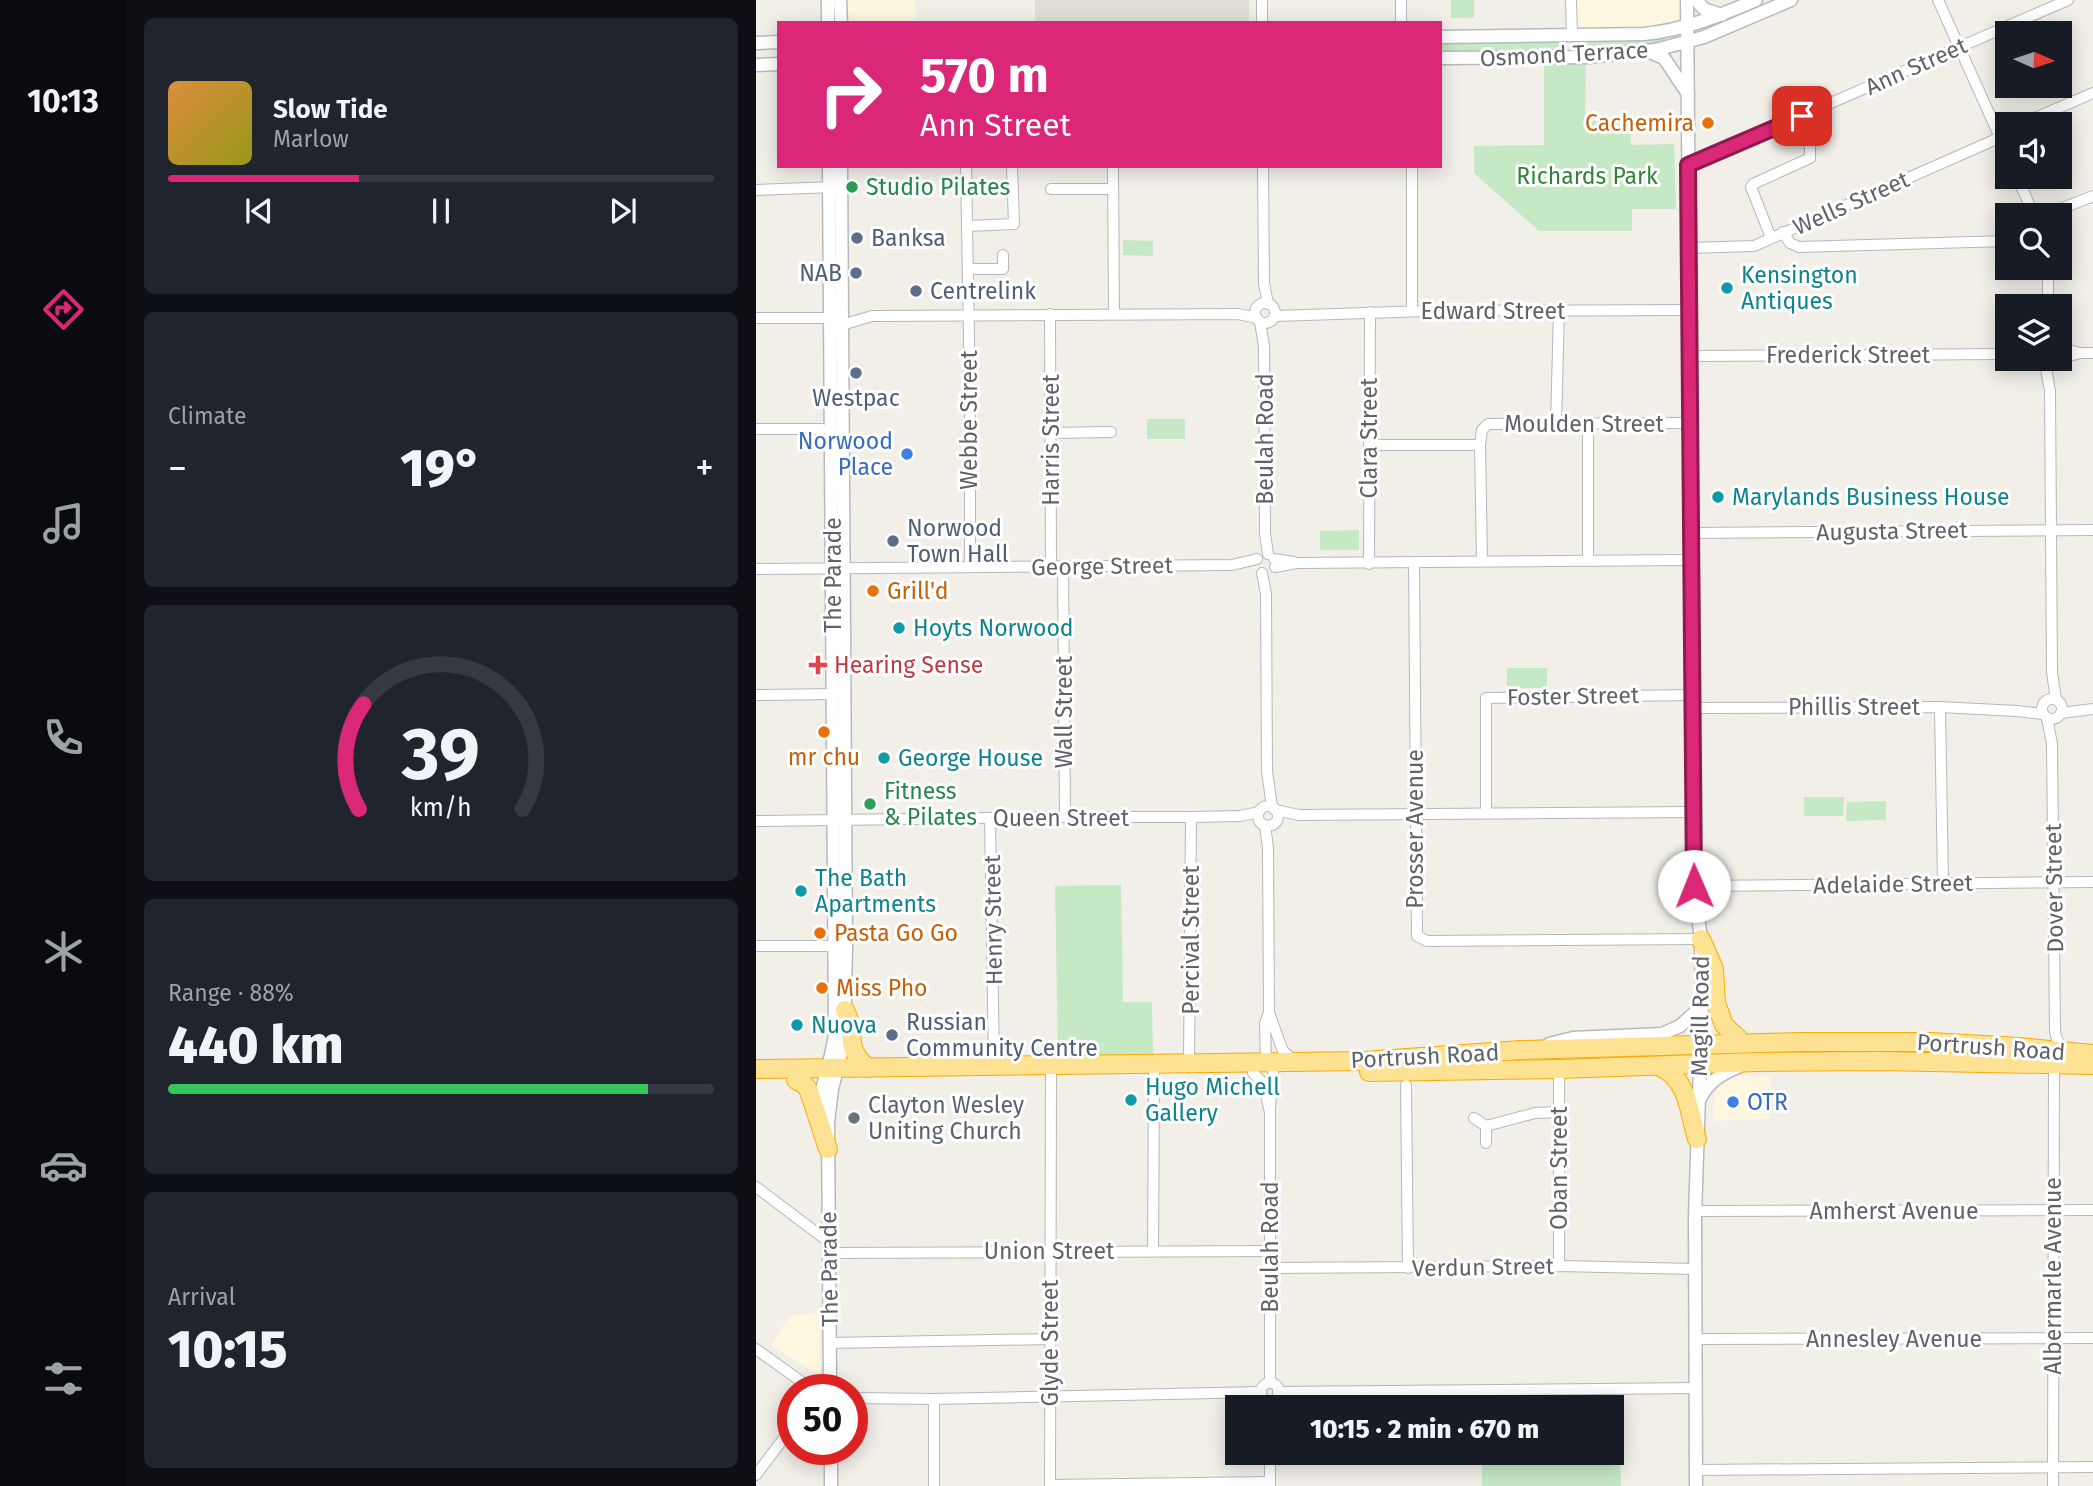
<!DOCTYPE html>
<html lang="en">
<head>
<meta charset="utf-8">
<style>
  body { margin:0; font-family:"Fira Sans",sans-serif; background:#20242c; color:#f1f3f6; height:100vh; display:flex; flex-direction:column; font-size:26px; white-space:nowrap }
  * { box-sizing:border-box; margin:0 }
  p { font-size:23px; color:#9ea1a6 }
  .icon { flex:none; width:38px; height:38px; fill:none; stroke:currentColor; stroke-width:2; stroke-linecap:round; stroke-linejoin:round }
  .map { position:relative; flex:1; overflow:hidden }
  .drawer { display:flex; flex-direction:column; gap:18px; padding:18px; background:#0d0f14; width:630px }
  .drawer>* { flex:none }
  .banner { position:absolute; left:21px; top:21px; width:665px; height:147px; border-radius:0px; box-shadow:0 4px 18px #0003; background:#db2777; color:#fff; overflow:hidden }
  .needle { width:46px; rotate:93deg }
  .controls { position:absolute; left:1239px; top:21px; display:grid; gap:14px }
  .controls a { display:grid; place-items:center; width:77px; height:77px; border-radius:0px; background:#171b24; box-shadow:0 4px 18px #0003; font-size:35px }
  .speed { position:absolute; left:21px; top:1374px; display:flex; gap:14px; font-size:35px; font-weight:700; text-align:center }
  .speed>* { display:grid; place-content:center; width:91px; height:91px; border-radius:50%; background:#171b24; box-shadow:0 4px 18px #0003; line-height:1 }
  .speed .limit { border:10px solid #d22; background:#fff; color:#111 }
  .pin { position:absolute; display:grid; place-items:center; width:60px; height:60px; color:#fff; margin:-30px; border-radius:14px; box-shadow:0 4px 10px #0006 }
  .me { position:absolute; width:77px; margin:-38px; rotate:359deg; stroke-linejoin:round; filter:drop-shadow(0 0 5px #0008) }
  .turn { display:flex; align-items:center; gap:24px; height:147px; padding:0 28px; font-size:32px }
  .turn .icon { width:91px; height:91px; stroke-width:2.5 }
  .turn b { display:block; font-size:49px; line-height:60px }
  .big { font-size:52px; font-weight:800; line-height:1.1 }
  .drawer .card { flex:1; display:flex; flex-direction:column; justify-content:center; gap:10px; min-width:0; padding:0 24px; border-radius:10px; background:#20242c }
  .drawer .dial { align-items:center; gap:0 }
  .dial svg { height:182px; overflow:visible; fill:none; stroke:#363941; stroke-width:7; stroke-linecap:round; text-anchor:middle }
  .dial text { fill:#f1f3f6; stroke:none }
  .song { display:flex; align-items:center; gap:21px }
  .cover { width:84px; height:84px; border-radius:10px; background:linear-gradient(135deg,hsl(30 70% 55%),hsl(60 70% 35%)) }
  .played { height:7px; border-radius:4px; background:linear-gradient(90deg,#db2777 35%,#363941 35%) }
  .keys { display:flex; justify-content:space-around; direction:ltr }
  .heat { display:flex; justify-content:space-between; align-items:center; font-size:38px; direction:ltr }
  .charge { height:10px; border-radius:5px; background:linear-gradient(90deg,#34c759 88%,#363941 0) }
  .trip { position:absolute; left:469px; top:1395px; width:399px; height:70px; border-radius:0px; background:#171b24; box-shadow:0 4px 18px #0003; font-weight:800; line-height:70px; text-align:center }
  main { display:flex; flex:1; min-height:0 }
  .tabs { display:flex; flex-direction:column; width:126px; justify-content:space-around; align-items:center; background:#090b0e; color:#9ea1a6 }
  .tabs .icon { width:49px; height:49px }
  .tabs .on { color:#db2777 }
  .tabs b { font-size:32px; color:#f1f3f6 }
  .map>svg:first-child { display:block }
  .commercial { fill:#fef7e0 }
  .education { fill:#e1ded6 }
  .green { fill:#c5e8c5 }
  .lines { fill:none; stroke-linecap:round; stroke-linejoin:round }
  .street-casing { stroke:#b5b8bc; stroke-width:12 }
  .secondary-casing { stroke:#b6babf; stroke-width:15 }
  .highway-casing { stroke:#f9ab00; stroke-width:20 }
  .street { stroke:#fff; stroke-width:10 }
  .secondary { stroke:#fff; stroke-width:12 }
  .highway { stroke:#fde293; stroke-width:18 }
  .route-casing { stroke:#8e194d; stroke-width:18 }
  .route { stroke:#db2777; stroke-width:12 }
  .food-dot { fill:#e8710a; stroke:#fff; stroke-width:2.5 }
  .leisure-dot { fill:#2e9e5b; stroke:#fff; stroke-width:2.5 }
  .service-dot { fill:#5c6f8a; stroke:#fff; stroke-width:2.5 }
  .culture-dot { fill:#0f9aa8; stroke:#fff; stroke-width:2.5 }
  .shop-dot { fill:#3f7fe0; stroke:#fff; stroke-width:2.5 }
  .health-dot { fill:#e0444e; stroke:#fff; stroke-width:2.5 }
  .worship-dot { fill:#6b7280; stroke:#fff; stroke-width:2.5 }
  .labels { text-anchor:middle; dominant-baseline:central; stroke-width:6; stroke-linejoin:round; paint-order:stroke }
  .street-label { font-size:23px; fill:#5f6368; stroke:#fff }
  .food-label { font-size:23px; fill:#c56008; stroke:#fff; text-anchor:start }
  .park-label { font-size:23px; fill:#348238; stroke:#fff }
  .leisure-label { font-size:23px; fill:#27864d; stroke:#fff; text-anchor:start }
  .service-label { font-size:23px; fill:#4e5e75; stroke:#fff; text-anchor:start }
  .culture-label { font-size:23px; fill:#0d838f; stroke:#fff; text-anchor:start }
  .shop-label { font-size:23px; fill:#366cbe; stroke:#fff; text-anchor:end }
  .health-label { font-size:23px; fill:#be3a42; stroke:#fff; text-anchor:start }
  .worship-label { font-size:23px; fill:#5b616d; stroke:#fff; text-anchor:start }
</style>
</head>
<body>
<main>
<nav class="tabs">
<b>10:13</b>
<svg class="icon on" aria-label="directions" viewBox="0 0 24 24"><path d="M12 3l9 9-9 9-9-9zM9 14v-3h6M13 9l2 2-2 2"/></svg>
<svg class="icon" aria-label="music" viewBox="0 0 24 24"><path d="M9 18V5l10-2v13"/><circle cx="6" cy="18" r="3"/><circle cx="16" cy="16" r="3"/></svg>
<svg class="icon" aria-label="phone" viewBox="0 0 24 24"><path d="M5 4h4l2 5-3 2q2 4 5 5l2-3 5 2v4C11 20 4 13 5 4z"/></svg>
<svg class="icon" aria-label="climate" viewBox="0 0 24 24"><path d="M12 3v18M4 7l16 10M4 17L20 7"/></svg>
<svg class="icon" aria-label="car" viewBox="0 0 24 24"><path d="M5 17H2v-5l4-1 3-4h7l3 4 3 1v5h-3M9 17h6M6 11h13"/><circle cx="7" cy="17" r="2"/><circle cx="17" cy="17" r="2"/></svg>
<svg class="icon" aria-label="filters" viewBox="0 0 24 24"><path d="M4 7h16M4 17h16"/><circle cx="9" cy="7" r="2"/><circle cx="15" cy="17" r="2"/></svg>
</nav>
<section class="drawer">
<div class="card">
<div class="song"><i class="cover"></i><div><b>Slow Tide</b><p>Marlow</p></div></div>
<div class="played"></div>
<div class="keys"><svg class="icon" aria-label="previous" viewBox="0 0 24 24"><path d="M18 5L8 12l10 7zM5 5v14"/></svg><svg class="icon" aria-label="pause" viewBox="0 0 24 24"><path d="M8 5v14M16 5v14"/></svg><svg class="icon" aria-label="next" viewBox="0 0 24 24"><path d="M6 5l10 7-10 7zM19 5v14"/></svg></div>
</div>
<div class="card"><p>Climate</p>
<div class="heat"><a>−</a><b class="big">19°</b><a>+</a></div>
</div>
<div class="card dial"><svg viewBox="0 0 100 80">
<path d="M14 69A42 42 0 1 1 86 69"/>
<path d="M14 69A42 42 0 0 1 16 23" stroke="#db2777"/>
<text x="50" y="56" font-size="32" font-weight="700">39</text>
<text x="50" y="72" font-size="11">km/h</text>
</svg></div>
<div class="card"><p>Range · 88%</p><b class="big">440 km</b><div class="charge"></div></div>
<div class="card"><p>Arrival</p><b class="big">10:15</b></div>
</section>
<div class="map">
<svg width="1337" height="1486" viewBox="0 0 1337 1486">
  <rect width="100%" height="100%" fill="#f1efe8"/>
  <g class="commercial">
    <polygon points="92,0 159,0 160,23 92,23"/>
    <polygon points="815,0 931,0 931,27 816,35"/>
    <polygon points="979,1076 1014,1077 1014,1119 957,1121 959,1088 969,1080"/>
    <polygon points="64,1313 64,1377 15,1345 34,1315"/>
  </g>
  <rect class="education" x="279" y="0" width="214" height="23"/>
  <g class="green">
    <rect x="695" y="0" width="23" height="18"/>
    <polygon points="911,38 903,44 823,50 822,42 828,40 857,42"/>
    <polygon points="684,41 810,41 810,51 684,54"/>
    <polygon points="830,57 829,121 874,120 875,145 918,144 920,209 876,209 876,231 783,231 718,173 718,146 788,145 788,58"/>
    <polygon points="367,240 397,241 397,256 367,255"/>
    <rect x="391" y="419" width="38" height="20"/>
    <polygon points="603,530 603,550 564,550 564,531"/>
    <rect x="751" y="668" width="40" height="20"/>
    <polygon points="1048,797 1088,797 1087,816 1048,816"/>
    <polygon points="1130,801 1130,820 1090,821 1091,802"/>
    <polygon points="365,885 367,1002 396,1002 397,1054 302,1056 299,886"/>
    <polygon points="726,1396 863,1396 865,1486 726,1486 726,1453 856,1452 856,1407 726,1407"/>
  </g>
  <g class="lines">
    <g class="street-casing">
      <g id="street">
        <polyline points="506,0 506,23"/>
        <polyline points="645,0 645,23"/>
        <polyline points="815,0 816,35"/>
        <polyline points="1182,0 1251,153"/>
        <polyline points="1265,124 1337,93"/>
        <polyline points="932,165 1312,0"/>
        <polyline points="357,166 358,313"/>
        <polyline points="507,166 508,283 512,304"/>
        <polyline points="656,166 656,311"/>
        <polyline points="210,167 214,395 214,567"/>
        <polyline points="1261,177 1278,215"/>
        <polyline points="295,189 357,189"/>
        <polyline points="0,190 78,187"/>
        <polyline points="1289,215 1337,196"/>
        <polyline points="211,226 258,224 256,166"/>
        <polyline points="1027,232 1034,243 1043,247 1251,241"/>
        <polyline points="1015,238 995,187 997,184 1054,158 1054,147 1041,118"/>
        <polyline points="933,248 998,246 1236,141 1251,132"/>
        <polyline points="1292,268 1292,306"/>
        <polyline points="212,269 247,269 247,255"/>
        <circle cx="509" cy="313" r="10"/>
        <polyline points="294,314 295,566"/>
        <polyline points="519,316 671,311 933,310"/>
        <polyline points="0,318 74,318"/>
        <polyline points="504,322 508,346 509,533 512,554"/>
        <polyline points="86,325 116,316 482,314 501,318"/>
        <polyline points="1304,348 1321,352"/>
        <polyline points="934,356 1251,354"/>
        <polyline points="1304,358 1325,353 1337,353"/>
        <polyline points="1289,363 1294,391 1296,672 1300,700"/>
        <polyline points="800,424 803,311"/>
        <polyline points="832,424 832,561"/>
        <polyline points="0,429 66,429"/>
        <polyline points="295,433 355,432"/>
        <polyline points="613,445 724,445 726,430 732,424 934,423"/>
        <polyline points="724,445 726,561"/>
        <polyline points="935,533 1337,530"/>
        <polyline points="518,559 538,562"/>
        <polyline points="658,563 661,936 671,941 945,939"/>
        <polyline points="613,564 614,312"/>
        <polyline points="307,566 309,817"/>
        <polyline points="519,567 540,563 935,560"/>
        <polyline points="0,569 476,565 501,559"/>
        <polyline points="506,573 510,594 511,771 516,807"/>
        <polyline points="0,695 81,694"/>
        <circle cx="1296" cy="709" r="10"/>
        <polyline points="1184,707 1187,884"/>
        <polyline points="936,708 1184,707 1261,711 1287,714"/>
        <polyline points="1305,713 1337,709"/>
        <polyline points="1291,718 1296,744 1299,1031 1301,1040 1311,1052"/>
        <circle cx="512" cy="816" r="10"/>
        <polyline points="519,810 543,815 937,812"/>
        <polyline points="730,813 730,698 936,695"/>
        <polyline points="234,818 238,1064"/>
        <polyline points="0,821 309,817 435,817 484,816 503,812"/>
        <polyline points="509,825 512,848 513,1012 509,1024 510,1061"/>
        <polyline points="938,886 1337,882"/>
        <polyline points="0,946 83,946"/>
        <polyline points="513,1013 527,1051 538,1060"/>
        <polyline points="433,1062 435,817"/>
        <polyline points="803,1069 803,1266"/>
        <polyline points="497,1073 507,1083 514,1112 514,1383"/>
        <polyline points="650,1085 652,1268"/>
        <polyline points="514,1108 517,1073"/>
        <polyline points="718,1118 730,1126"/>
        <polyline points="730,1126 779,1113 803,1112"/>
        <polyline points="730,1143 730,1126"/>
        <polyline points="0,1187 73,1242"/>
        <polyline points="939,1211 1337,1210"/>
        <polyline points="397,1250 398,1073"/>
        <polyline points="73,1253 514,1251"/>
        <polyline points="514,1268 803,1266 939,1269"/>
        <polyline points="940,1339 1337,1338"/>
        <polyline points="73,1343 295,1339"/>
        <polyline points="0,1349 57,1390"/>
        <circle cx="514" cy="1392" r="9"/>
        <polyline points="522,1392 940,1388"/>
        <polyline points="96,1398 178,1399 505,1392"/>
        <polyline points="178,1399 178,1486"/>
        <polyline points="514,1452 514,1486"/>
        <polyline points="940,1470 1337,1467"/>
        <polyline points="0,1475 37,1426"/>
        <polyline points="294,1485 514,1482"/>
        <polyline points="294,1486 295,1074"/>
        <polyline points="1297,1486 1298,1065"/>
      </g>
    </g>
    <g class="secondary-casing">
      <g id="secondary">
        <polyline points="72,0 72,23"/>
        <polyline points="84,0 85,23"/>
        <polyline points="931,0 938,886 945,939 946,1006 939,1216 940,1486"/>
        <polyline points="940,0 948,9 966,15"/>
        <path d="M684,37L888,34C928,30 963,16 1000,0"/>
        <polyline points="0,43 23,42"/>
        <polyline points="894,52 908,58 932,94"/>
        <polyline points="684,58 832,57 899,50 948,37 1035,0"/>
        <polyline points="0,65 23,64"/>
        <polyline points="793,1044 817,1038 906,1034 924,1026 946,1006"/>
        <path d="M943,1100C953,1081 965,1074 984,1066"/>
        <path d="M65,1115C62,1085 78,1059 79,1030L73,166"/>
        <polyline points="74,1390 72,1122 76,1089 88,1041 90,946 85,166"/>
        <polyline points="75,1449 75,1486"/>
      </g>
    </g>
    <g class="highway-casing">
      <g id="highway">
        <polyline points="945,939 958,969 960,1003 968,1025 987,1043"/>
        <path d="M89,1010C102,1035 86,1046 112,1068"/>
        <path d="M902,1066C932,1077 933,1112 941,1139"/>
        <polyline points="0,1069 608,1061 765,1050 1044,1042 1174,1042 1263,1047 1337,1054"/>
        <polyline points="613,1072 803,1069 1001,1062 1123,1061 1337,1065"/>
        <polyline points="40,1080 49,1085 53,1091 72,1149"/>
      </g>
    </g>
    <use href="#street" class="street"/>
    <use href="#secondary" class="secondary"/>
    <use href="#highway" class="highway"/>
  </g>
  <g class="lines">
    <g class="route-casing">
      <polyline id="route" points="938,886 932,165 1046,116"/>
    </g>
    <use href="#route" class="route"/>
  </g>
  <g class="food-dot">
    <circle cx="952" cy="123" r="7"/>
    <circle cx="117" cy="591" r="7"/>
    <circle cx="68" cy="732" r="7"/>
    <circle cx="64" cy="933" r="7"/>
    <circle cx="66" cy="988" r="7"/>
  </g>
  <g class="leisure-dot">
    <circle cx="96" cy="187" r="7"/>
    <circle cx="114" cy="804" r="7"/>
  </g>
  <g class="service-dot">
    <circle cx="101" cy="238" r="7"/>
    <circle cx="100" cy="273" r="7"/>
    <circle cx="160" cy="291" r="7"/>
    <circle cx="100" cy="373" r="7"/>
    <circle cx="137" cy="541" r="7"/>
    <circle cx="136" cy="1035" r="7"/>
  </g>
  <g class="culture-dot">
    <circle cx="971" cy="288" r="7"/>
    <circle cx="962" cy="497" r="7"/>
    <circle cx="143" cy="628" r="7"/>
    <circle cx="128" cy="758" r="7"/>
    <circle cx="45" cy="891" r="7"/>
    <circle cx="41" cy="1025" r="7"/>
    <circle cx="375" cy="1100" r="7"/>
  </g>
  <g class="shop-dot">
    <circle cx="151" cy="454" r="7"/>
    <circle cx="977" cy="1102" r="7"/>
  </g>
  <path class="health-dot" d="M58.5 654.5h7v7h7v7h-7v7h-7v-7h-7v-7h7z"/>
  <circle class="worship-dot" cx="98" cy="1118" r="7"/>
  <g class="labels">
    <g class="street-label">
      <text transform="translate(808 54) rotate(-3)">Osmond Terrace</text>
      <text transform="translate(1160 66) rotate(-24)">Ann Street</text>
      <text transform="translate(1095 203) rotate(-24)">Wells Street</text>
      <text x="737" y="311">Edward Street</text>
      <text x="1092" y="355">Frederick Street</text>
      <text transform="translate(213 420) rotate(-90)">Webbe Street</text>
      <text x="828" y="424">Moulden Street</text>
      <text transform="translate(613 438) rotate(-90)">Clara Street</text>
      <text transform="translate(509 439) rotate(-90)">Beulah Road</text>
      <text transform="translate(295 440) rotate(-90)">Harris Street</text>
      <text transform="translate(1136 531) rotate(-1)">Augusta Street</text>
      <text transform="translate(346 566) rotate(-1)">George Street</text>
      <text transform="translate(77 575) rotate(-90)">The Parade</text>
      <text transform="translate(817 696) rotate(-1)">Foster Street</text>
      <text x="1098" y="707">Phillis Street</text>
      <text transform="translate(308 712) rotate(-90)">Wall Street</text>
      <text x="305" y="818">Queen Street</text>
      <text transform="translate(659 829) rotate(-90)">Prosser Avenue</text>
      <text transform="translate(1137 884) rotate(-1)">Adelaide Street</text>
      <text transform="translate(1298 888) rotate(-91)">Dover Street</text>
      <text transform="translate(237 920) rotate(-91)">Henry Street</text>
      <text transform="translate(435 940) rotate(-90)">Percival Street</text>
      <text transform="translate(944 1016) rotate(-89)">Magill Road</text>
      <text transform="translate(1235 1047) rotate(4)">Portrush Road</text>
      <text transform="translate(669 1056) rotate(-3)">Portrush Road</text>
      <text transform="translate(803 1168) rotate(-90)">Oban Street</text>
      <text x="1138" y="1211">Amherst Avenue</text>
      <text transform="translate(514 1247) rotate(-90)">Beulah Road</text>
      <text x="293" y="1251">Union Street</text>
      <text transform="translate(727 1267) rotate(-1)">Verdun Street</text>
      <text transform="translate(73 1269) rotate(-91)">The Parade</text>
      <text transform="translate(1297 1276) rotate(-90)">Albermarle Avenue</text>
      <text x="1138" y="1339">Annesley Avenue</text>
      <text transform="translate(294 1343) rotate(-90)">Glyde Street</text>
    </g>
    <g class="food-label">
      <text x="938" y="123" text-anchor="end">Cachemira</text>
      <text x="131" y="591">Grill'd</text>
      <text x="68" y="757" text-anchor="middle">mr chu</text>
      <text x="78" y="933">Pasta Go Go</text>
      <text x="80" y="988">Miss Pho</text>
    </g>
    <g class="park-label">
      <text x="831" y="176">Richards Park</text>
    </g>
    <g class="leisure-label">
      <text x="110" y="187">Studio Pilates</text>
      <text x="128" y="791">Fitness<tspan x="128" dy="26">&amp; Pilates</tspan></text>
    </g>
    <g class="service-label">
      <text x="115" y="238">Banksa</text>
      <text x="86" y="273" text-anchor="end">NAB</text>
      <text x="174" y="291">Centrelink</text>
      <text x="100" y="398" text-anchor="middle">Westpac</text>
      <text x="151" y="528">Norwood<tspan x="151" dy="26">Town Hall</tspan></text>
      <text x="150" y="1022">Russian<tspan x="150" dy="26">Community Centre</tspan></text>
    </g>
    <g class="culture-label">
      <text x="985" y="275">Kensington<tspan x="985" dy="26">Antiques</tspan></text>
      <text x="976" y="497">Marylands Business House</text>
      <text x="157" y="628">Hoyts Norwood</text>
      <text x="142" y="758">George House</text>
      <text x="59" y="878">The Bath<tspan x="59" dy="26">Apartments</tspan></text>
      <text x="55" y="1025">Nuova</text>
      <text x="389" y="1087">Hugo Michell<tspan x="389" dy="26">Gallery</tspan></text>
    </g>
    <g class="shop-label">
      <text x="137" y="441">Norwood<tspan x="137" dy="26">Place</tspan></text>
      <text x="991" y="1102" text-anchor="start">OTR</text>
    </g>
    <g class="health-label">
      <text x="78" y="665">Hearing Sense</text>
    </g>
    <g class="worship-label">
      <text x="112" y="1105">Clayton Wesley<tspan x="112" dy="26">Uniting Church</tspan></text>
    </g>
  </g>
</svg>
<div class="controls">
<a><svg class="needle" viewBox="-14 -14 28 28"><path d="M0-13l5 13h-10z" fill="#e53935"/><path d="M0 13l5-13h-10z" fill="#9ea1a6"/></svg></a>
<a><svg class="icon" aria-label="sound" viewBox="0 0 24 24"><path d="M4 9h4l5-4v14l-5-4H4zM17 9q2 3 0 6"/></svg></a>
<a><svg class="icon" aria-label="search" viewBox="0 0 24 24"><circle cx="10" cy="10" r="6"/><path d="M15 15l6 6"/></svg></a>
<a><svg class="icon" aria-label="layers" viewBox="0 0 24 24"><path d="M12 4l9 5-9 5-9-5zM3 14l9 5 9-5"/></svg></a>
</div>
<div class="speed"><div class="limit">50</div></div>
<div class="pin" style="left:1046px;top:116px;background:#d93025"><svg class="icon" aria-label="arrive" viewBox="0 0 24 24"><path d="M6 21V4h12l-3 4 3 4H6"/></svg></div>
<svg class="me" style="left:938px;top:886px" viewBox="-20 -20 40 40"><circle r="19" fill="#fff"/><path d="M0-13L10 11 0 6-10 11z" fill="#db2777"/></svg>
<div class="trip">10:15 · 2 min · 670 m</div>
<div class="banner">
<div class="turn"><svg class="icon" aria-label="right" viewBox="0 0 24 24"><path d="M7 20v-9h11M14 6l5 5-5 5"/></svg><div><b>570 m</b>Ann Street</div></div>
</div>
</div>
</main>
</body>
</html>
